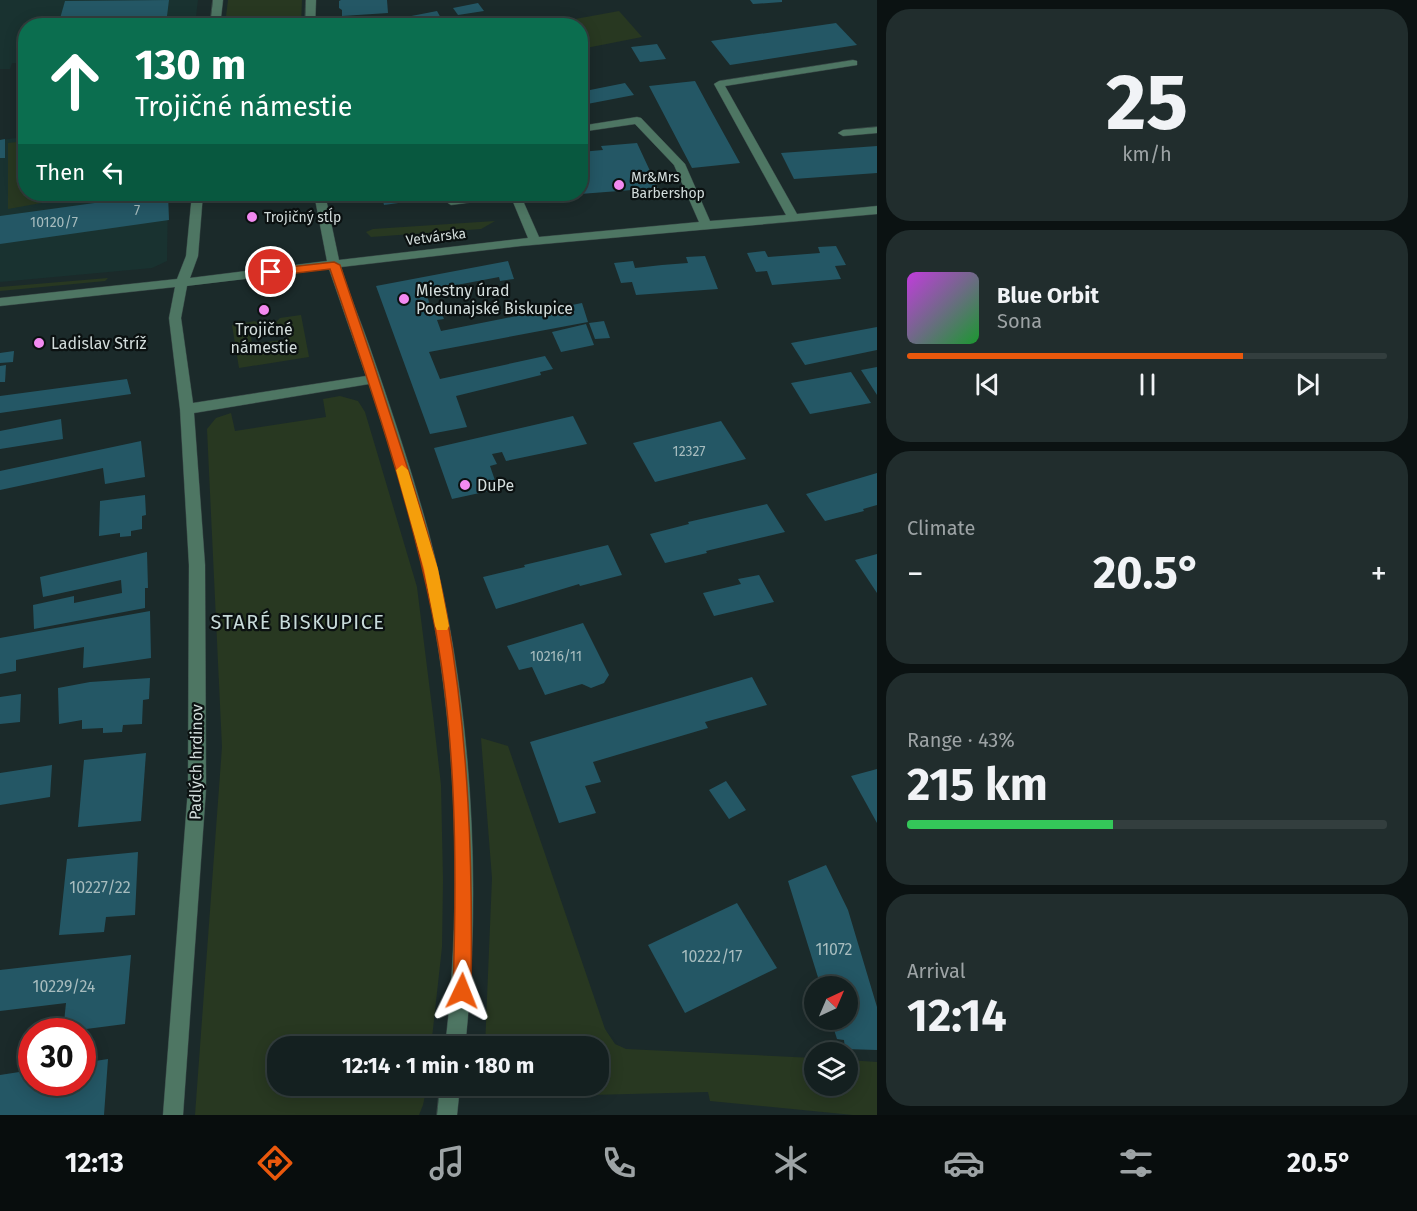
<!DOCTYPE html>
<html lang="en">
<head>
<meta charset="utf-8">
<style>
  body { margin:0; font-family:"Fira Sans",sans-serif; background:#212d2d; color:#f1f3f6; height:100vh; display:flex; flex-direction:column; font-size:22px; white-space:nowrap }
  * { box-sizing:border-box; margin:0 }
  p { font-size:20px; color:#9da3a5 }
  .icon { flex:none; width:33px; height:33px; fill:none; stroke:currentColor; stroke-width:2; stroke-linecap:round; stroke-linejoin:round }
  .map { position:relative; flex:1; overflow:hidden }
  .details { display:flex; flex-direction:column; gap:9px; padding:9px; background:#0b1212; width:540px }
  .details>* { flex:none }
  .banner { position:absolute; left:18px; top:18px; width:570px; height:183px; border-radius:24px; box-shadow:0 3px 15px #0003,0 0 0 2px #333e3e; background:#0b6e4f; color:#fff; overflow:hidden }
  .needle { width:39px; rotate:44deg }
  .tools { position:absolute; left:804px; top:976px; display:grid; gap:12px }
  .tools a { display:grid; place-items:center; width:54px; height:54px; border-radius:50%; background:#142020; box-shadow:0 3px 15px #0003,0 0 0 2px #333e3e; font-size:30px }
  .speed { position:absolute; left:18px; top:1018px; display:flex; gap:12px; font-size:30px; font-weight:700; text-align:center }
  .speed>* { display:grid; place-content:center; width:78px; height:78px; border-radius:50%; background:#142020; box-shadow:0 3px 15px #0003,0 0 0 2px #333e3e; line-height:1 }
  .speed .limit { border:9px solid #d22; background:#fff; color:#111 }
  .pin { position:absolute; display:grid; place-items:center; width:51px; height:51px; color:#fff; margin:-26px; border:3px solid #fff; border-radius:50%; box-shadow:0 2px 6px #0007 }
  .me { position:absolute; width:66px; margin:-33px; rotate:2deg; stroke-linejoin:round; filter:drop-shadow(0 0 4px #0008) }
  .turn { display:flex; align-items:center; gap:21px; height:126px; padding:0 18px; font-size:27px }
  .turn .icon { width:78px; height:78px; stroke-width:2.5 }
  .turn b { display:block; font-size:42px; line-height:51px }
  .then { display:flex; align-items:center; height:57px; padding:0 18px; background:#0003; gap:12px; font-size:22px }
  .big { font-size:45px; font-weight:700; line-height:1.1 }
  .details .widget { flex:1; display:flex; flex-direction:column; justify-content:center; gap:9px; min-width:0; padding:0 21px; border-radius:24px; background:#212d2d }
  .details .dial { align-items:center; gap:0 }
  .dial b { font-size:78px; line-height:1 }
  .song { display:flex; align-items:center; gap:18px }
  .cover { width:72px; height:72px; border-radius:9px; background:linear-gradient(135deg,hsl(290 70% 55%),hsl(130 70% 35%)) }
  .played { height:6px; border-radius:3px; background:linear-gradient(90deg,#ea580c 70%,#333e3e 70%) }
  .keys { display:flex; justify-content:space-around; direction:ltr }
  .heat { display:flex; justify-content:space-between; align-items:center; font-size:33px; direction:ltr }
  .charge { height:9px; border-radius:4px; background:linear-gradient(90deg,#34c759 43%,#333e3e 0) }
  .trip { position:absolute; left:267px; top:1036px; width:342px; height:60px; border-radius:24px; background:#142020; box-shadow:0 3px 15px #0003,0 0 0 2px #333e3e; font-weight:700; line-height:60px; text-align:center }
  .menu { display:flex; height:96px; justify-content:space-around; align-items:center; background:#080d0d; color:#9da3a5 }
  .menu .icon { width:42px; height:42px }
  .menu .current { color:#ea580c }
  .menu b { font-size:27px; color:#f1f3f6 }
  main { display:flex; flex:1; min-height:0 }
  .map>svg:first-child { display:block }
  .built { fill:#193230 }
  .green { fill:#283821 }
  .building { fill:#245765 }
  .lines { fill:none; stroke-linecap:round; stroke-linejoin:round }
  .minor-casing { stroke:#384746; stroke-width:1 }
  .minor { fill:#4e7663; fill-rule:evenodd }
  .route { fill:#ea580c; stroke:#983908; stroke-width:1.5 }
  .slow { fill:#f59e0b }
  .poi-dot { fill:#f38af1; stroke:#0b1111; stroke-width:2 }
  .labels { text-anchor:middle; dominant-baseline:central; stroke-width:4.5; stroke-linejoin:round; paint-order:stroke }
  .far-poi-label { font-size:14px; fill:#d3dddc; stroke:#0b1111; text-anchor:start }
  .number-label { font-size:14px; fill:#a7bcbe }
  .far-street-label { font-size:14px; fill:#d3dddc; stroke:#0b1111 }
  .poi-label { font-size:16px; fill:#d3dddc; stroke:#0b1111; text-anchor:start }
  .street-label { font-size:16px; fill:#d3dddc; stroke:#0b1111 }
  .near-number-label { font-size:16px; fill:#a7bcbe }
  .quarter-label { font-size:20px; letter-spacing:1.5px; fill:#c8dbda; stroke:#0b1111 }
</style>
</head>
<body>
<main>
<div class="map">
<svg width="877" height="1115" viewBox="0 0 877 1115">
  <rect width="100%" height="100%" fill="#1b2a2a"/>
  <g class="built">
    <polygon points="0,0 198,0 195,25 26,26 25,63 12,63 10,69 0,69"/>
    <polygon points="25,137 26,194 168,194 167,261 152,268 0,282 0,140"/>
  </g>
  <g class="green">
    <polygon points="228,0 302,0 301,25 225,25"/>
    <polygon points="619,11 642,37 581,49 580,26 542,25"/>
    <polygon points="25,141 26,194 57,194 58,200 8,209 8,143"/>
    <polygon points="495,221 481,229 371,237 366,232 373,229"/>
    <polygon points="108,278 105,281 0,291 0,287"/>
    <polygon points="301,315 309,357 239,368 232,325 255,321 264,328 250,330 252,344 288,339 286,325 271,327 280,318"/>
    <polygon points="340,396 358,401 365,412 417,587 433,715 441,785 443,880 442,947 431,1047 278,1047 278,1086 427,1086 423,1105 419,1115 195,1115 222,747 207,429 216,418 231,413 235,431 326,417 323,399"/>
    <polygon points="481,738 508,746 605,1029 615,1044 626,1049 814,1058 814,1086 848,1086 848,1060 877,1062 877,1115 853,1115 710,1101 708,1092 512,1097 498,1092 493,1086 598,1086 598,1047 485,1047 492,878"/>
  </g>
  <g class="building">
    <polygon points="169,0 166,24 112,26 113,20 59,22 65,1"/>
    <polygon points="341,0 387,0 388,13 342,16 342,10 339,8 339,1"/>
    <polygon points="750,0 782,0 782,2 753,4"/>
    <polygon points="478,3 484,11 458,15 453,8"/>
    <polygon points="437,11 442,20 421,26 360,26"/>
    <polygon points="836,23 857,45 730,65 711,41"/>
    <polygon points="657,44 666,59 640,62 631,47"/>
    <polygon points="695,81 709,107 740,163 692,168 649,86"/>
    <polygon points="625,83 634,95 582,105 585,108 580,109 580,92"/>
    <polygon points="5,139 5,158 0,158 0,140"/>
    <polygon points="637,143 658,188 580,194 580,152 603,150 601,146"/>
    <polygon points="877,146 877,173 794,179 781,153"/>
    <polygon points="160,194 168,194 169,220 0,244 0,216"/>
    <polygon points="381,194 456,194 456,195 384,205"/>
    <polygon points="836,246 846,265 835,266 841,279 772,285 767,271 756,272 747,253 765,251 768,257 820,253 818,247"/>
    <polygon points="705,256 718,289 636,295 632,282 621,283 614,263 633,261 635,268 662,265 688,263 686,257"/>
    <polygon points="508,261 514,279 500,281 499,277 425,291 431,307 438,306 444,319 437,320 441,331 582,303 588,322 429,352 440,379 545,356 553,369 540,372 541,375 456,396 467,427 430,434 376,286"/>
    <polygon points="604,321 610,338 595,339 589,323"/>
    <polygon points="586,324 594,345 561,352 552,332"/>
    <polygon points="877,327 877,350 805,365 791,343"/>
    <polygon points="14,351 13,362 0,363 0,353"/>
    <polygon points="6,365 5,382 0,382 0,366"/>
    <polygon points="877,367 877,395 861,370"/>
    <polygon points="851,372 871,403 810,414 791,383"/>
    <polygon points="127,379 131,394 0,413 0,396"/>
    <polygon points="573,416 587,444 506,461 502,452 492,454 497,464 490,466 498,489 452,499 434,448"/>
    <polygon points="61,419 63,439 0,449 0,431"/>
    <polygon points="721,421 746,459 655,482 633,443"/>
    <polygon points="141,441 145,477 105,484 103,468 0,490 0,471"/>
    <polygon points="877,473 877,505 863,509 864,511 825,521 806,494"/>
    <polygon points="145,495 146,515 142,516 142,529 131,531 131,536 120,537 120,533 99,536 100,501"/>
    <polygon points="767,504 785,532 706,551 707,553 665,563 650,534 689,524 688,522"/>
    <polygon points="608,545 622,575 580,586 579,584 496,609 483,577 525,567 524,565"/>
    <polygon points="147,552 148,588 145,588 145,608 34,629 33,605 74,596 74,603 122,593 121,580 43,597 40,577"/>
    <polygon points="877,554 877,593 855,560"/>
    <polygon points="759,575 774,602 714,616 703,593 741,584 738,579"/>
    <polygon points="150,611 151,658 83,668 84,647 16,660 16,671 0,674 0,638"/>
    <polygon points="583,623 609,675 604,683 591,688 582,684 545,695 532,667 519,670 507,646"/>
    <polygon points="752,677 767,705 705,722 708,728 593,762 601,782 585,786 596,813 559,823 530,742"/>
    <polygon points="150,678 149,699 143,700 142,724 123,725 122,732 103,733 103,728 82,729 82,720 59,724 58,688 90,682"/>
    <polygon points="21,694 20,722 0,724 0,697"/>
    <polygon points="146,753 141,821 78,827 84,760"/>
    <polygon points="52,765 50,797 0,805 0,773"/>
    <polygon points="877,769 877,823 851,776"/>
    <polygon points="726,781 746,810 729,819 709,790"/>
    <polygon points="138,852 135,915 106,917 104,932 59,935 67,859"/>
    <polygon points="826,865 848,910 877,1007 877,1050 845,1049 844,1040 837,1039 831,1020 848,1020 848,987 821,987 788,881"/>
    <polygon points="737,903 777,968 685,1013 648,945"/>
    <polygon points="131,955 125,1024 63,1032 66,1003 0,1011 0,970"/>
    <polygon points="108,1059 104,1115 0,1115 0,1075 32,1070 32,1083 82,1083 82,1063"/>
  </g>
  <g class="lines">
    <g class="minor-casing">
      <g id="minor">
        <polygon points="213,0 223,0 220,26 210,26"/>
        <polygon points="306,0 316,0 315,26 305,26"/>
        <path d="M853,60L857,61V65L725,86L797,214L877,206V214L521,246L341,267C349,295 361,321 370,348C391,408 411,469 428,530C471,690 483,882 465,1047H445C463,897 457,715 423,568C408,506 389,445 369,384L194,413L205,565L206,789L183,1115H163L188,789L189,565L180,409L169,318L175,287L0,306V298L177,279L186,256L192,194H203L198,256L190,278L327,261L314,194H325L339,260L528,238L511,197L451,205L445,201C457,191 503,194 520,194L539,237L699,222L674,165L635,124L580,132V126L637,117L641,118L685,164L710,221L786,215L714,84L719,81ZM329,269L366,376L193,403L181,318L187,286Z"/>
        <polygon points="877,127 877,133 843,136 838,133 843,130"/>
        <polygon points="440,1086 460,1086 457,1115 437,1115"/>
      </g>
    </g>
    <use href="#minor" class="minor"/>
  </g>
  <path class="route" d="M334,262L340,265C363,331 385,397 406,463C422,513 438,564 447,616C469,740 473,865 471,991L468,997L462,1000L455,997L453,991C457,869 457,732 432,612C408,495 369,382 330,269L271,276L266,272L271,269Z"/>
  <polygon class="slow" points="402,465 408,470 438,569 449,626 447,630 437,630 435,626 424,569 396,470"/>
  <g class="poi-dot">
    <circle cx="619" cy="185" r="6"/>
    <circle cx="252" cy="217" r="6"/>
    <circle cx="404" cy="299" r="6"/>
    <circle cx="264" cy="310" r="6"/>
    <circle cx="39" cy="343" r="6"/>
    <circle cx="465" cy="485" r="6"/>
  </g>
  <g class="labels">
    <g class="far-poi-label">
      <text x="631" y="177">Mr&amp;Mrs<tspan x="631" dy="16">Barbershop</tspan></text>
      <text x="264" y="217">Trojičný stĺp</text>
    </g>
    <g class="number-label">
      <text x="137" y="210">7</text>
      <text x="54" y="222">10120/7</text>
      <text x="689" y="451">12327</text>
      <text x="556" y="656">10216/11</text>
    </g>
    <g class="far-street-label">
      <text transform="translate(436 237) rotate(-7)">Vetvárska</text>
    </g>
    <g class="poi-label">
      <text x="416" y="290">Miestny úrad<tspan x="416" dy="18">Podunajské Biskupice</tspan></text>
      <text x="264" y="329" text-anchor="middle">Trojičné<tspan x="264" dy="18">námestie</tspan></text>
      <text x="51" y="343">Ladislav Stríž</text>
      <text x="477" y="485">DuPe</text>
    </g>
    <g class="street-label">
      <text transform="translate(196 762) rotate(-89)">Padlých hrdinov</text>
    </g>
    <g class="near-number-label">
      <text x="100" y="887">10227/22</text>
      <text x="834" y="949">11072</text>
      <text x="712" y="956">10222/17</text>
      <text x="64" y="986">10229/24</text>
    </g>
    <g class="quarter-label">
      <text x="298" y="622">STARÉ BISKUPICE</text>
    </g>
  </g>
</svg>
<div class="tools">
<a><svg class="needle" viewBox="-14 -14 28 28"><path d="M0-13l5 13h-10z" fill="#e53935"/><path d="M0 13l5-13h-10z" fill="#9da3a5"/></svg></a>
<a><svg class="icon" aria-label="layers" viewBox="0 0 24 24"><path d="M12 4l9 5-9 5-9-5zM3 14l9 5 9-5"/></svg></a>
</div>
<div class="speed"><div class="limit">30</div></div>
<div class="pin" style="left:271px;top:272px;background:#d93025"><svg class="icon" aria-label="arrive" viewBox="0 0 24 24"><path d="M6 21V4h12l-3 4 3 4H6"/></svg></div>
<svg class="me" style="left:462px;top:991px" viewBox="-20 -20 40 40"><path d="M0-17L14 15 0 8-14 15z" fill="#ea580c" stroke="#fff" stroke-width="4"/></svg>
<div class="trip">12:14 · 1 min · 180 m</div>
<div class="banner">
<div class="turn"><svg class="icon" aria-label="ahead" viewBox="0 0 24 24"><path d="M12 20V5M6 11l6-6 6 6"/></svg><div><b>130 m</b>Trojičné námestie</div></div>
<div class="then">Then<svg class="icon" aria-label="left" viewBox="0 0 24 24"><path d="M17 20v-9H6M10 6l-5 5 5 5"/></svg></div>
</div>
</div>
<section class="details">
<div class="widget dial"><b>25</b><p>km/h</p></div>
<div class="widget">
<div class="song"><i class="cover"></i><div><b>Blue Orbit</b><p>Sona</p></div></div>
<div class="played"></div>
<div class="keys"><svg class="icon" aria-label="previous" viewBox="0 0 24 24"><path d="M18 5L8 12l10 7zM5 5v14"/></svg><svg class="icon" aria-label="pause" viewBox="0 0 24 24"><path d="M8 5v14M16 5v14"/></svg><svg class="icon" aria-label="next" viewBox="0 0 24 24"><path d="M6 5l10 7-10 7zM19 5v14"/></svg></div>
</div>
<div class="widget"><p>Climate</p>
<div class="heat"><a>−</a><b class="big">20.5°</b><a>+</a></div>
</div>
<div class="widget"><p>Range · 43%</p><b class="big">215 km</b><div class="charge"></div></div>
<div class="widget"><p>Arrival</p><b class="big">12:14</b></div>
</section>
</main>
<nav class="menu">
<b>12:13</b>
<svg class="icon current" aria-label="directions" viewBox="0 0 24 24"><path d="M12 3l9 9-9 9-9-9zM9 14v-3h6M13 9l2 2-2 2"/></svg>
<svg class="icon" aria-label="music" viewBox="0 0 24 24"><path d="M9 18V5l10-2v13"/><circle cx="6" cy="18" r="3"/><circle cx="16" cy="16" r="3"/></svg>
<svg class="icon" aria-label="phone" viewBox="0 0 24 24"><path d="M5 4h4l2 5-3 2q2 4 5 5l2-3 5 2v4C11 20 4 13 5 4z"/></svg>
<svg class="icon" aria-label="climate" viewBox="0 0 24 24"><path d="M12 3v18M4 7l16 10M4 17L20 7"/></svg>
<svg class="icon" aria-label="car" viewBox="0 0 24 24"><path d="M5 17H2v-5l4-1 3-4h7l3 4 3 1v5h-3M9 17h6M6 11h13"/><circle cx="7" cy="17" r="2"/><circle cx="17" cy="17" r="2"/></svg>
<svg class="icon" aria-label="filters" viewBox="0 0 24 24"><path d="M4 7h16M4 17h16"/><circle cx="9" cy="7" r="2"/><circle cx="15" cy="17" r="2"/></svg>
<b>20.5°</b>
</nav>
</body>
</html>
